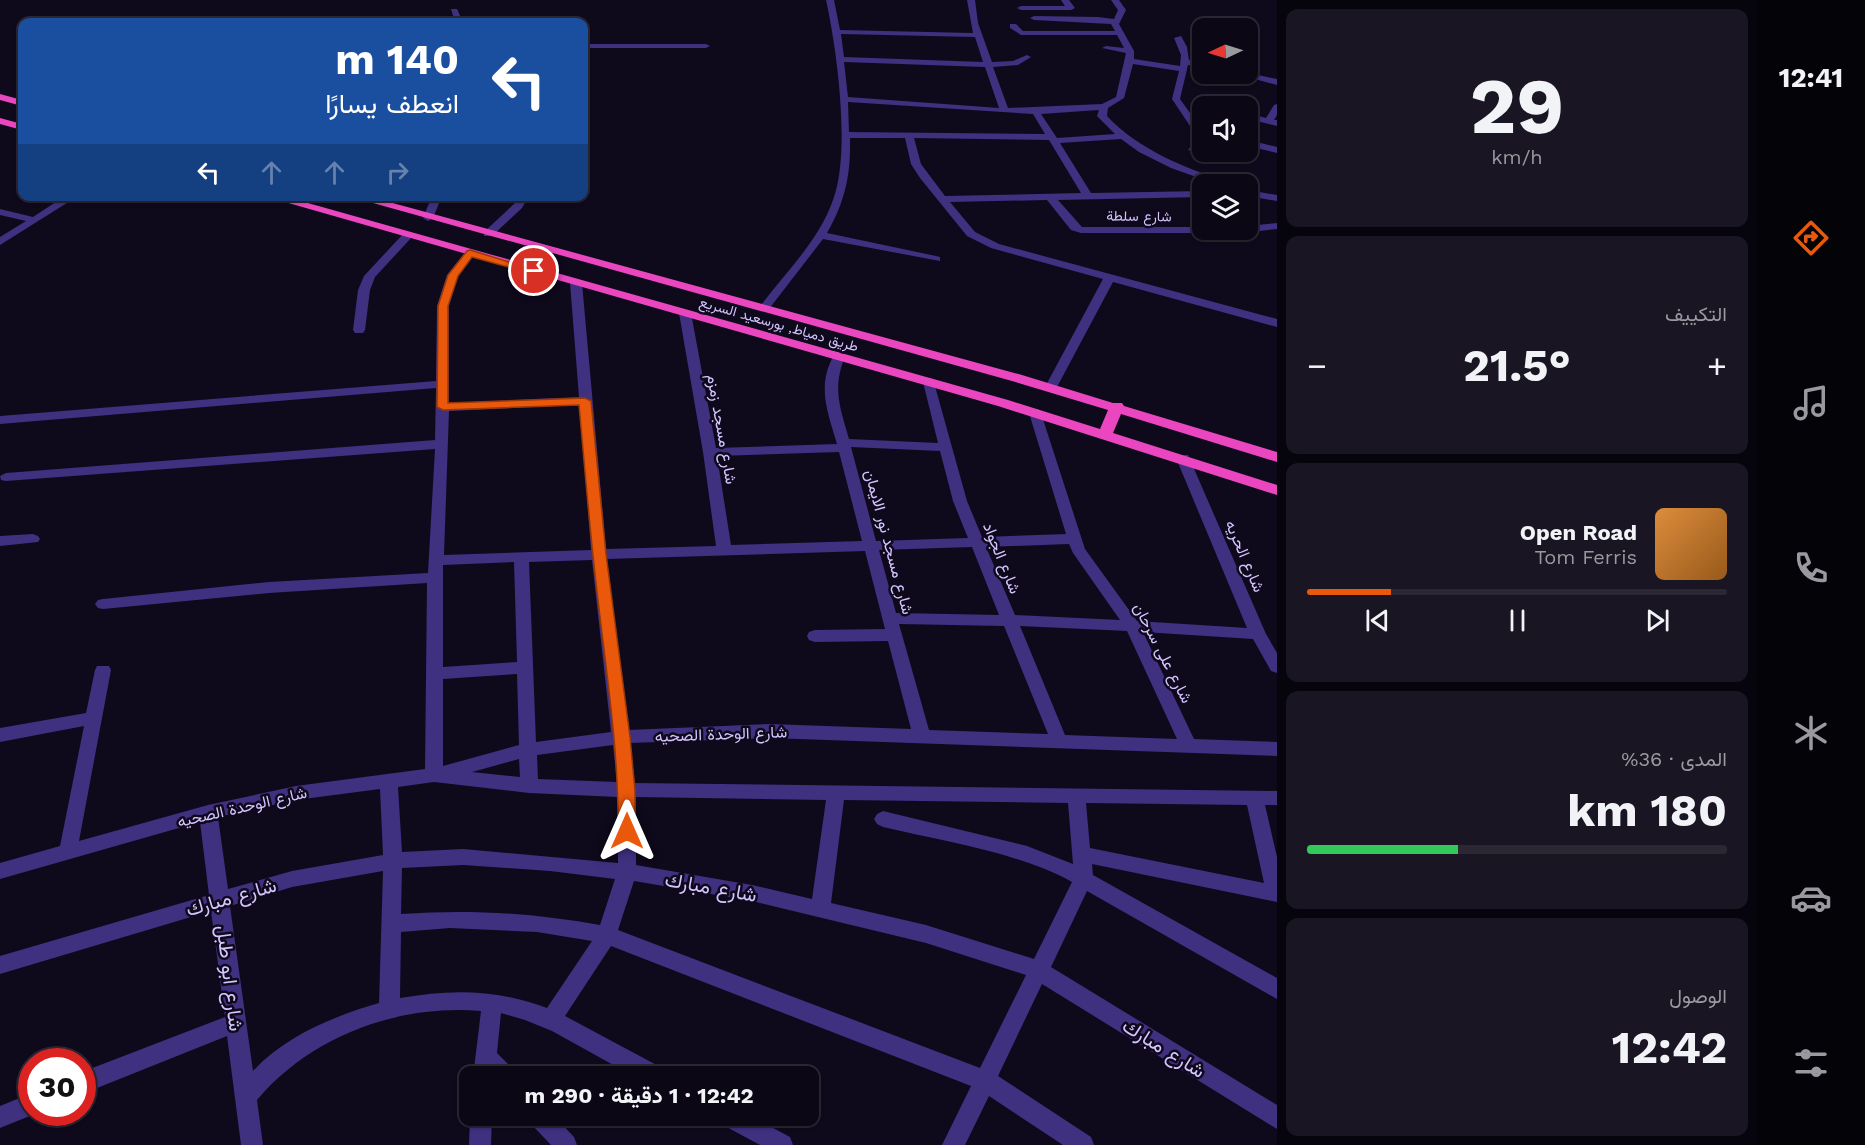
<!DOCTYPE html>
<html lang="ar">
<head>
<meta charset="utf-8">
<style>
  body { margin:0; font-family:"Work Sans",Vazirmatn,sans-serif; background:#191522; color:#f1f3f6; direction:rtl; height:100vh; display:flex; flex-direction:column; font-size:22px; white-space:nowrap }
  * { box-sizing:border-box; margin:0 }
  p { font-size:20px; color:#9a99a0 }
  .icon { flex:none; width:33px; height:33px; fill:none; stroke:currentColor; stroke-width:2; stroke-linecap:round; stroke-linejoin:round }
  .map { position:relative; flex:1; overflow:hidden; direction:ltr }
  .side { display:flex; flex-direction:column; gap:9px; padding:9px; background:#06040c; width:480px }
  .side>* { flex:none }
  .top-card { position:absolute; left:18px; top:18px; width:570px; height:183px; border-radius:12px; box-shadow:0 2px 4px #0004,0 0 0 2px #2b2834; direction:rtl; background:#1a4fa0; color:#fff; overflow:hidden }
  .needle { width:39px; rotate:266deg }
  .tools { position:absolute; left:1192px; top:18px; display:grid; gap:12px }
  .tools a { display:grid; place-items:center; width:66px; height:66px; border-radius:12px; background:#0b0715; box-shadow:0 2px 4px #0004,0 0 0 2px #2b2834; font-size:30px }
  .speed { position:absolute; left:18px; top:1048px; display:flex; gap:12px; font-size:30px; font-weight:700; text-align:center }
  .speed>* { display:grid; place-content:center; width:78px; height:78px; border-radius:50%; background:#0b0715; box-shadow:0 2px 4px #0004,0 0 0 2px #2b2834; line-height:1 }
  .speed .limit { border:9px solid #d22; background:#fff; color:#111 }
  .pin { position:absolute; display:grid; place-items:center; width:51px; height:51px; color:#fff; margin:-26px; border:3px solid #fff; border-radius:50%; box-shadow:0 2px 6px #0007 }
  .me { position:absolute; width:66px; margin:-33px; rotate:0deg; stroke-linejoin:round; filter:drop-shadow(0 0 4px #0008) }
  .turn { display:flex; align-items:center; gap:21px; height:126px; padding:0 30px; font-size:27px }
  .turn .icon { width:78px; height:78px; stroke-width:2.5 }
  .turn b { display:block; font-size:42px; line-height:51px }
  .lanes { display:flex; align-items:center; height:57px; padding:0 30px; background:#0003; justify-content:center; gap:30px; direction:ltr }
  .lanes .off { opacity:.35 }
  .big { font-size:45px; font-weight:700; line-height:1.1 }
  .side .tile { flex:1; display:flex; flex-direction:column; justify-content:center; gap:9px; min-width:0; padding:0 21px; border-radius:12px; background:#191522 }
  .side .dial { align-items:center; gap:0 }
  .dial b { font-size:78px; line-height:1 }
  .song { display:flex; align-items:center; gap:18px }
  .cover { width:72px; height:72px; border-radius:9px; background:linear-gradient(135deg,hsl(30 70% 55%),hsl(30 70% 35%)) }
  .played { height:6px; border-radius:3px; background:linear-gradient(90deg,#ea580c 20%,#2b2834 20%) }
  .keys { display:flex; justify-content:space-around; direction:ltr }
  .heat { display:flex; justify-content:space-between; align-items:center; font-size:33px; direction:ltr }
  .charge { height:9px; border-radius:4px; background:linear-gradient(90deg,#34c759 36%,#2b2834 0) }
  .trip { position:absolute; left:459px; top:1066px; width:360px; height:60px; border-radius:12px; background:#0b0715; box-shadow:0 2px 4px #0004,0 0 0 2px #2b2834; font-weight:700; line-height:60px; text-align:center; direction:rtl }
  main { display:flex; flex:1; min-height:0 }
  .tabs { display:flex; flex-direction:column; width:108px; justify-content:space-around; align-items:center; background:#040308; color:#9a99a0 }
  .tabs .icon { width:42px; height:42px }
  .tabs .selected { color:#ea580c }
  .tabs b { font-size:27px; color:#f1f3f6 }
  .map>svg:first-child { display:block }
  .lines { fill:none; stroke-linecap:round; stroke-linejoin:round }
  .minor { fill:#3f3080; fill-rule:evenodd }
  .trunk { fill:#ea46bf; fill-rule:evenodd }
  .route { fill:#ea580c; stroke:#983908; stroke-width:1.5 }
  .labels { text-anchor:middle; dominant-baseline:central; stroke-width:5; stroke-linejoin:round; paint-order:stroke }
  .far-street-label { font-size:14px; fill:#d4c5ff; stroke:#0f091c }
  .street-label { font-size:16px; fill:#d4c5ff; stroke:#0f091c }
  .near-street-label { font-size:20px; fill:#d4c5ff; stroke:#0f091c }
</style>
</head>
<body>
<main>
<nav class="tabs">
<b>12:41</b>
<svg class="icon selected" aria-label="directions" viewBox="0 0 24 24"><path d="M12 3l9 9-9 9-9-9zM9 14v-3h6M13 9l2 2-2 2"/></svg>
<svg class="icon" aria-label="music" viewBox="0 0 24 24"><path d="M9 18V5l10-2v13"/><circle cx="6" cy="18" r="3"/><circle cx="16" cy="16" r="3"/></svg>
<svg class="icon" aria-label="phone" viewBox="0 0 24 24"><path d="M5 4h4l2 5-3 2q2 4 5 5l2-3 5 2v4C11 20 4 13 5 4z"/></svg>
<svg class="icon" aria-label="climate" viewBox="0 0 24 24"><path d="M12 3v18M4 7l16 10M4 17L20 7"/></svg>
<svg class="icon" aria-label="car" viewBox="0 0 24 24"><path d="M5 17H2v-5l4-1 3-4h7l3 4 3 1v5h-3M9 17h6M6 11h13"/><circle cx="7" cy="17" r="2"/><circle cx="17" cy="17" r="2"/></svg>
<svg class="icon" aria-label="filters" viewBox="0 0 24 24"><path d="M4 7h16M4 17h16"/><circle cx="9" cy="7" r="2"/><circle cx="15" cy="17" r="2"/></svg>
</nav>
<section class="side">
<div class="tile dial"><b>29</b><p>km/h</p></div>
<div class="tile"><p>التكييف</p>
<div class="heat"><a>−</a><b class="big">21.5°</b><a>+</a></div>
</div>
<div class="tile">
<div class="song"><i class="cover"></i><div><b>Open Road</b><p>Tom Ferris</p></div></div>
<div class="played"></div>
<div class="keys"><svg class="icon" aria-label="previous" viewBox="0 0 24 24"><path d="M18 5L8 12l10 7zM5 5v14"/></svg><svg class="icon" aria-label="pause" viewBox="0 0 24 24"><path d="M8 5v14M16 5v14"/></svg><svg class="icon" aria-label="next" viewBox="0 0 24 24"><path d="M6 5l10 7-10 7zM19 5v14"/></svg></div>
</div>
<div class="tile"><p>المدى · 36%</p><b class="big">180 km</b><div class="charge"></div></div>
<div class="tile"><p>الوصول</p><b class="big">12:42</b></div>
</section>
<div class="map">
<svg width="1277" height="1145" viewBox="0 0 1277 1145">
  <rect width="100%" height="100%" fill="#0f091c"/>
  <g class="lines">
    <g class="minor">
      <path d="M826,0H834L840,30L973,33L967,0H975L978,23L992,62L1013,61L1027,55L1031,57L1018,65L993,67L1008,108L1102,104L1116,97L1126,53L1102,48L1106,46L1124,48L1117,35H1021L1010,28V24H1016L1023,31H1115L1111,24L1034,20L1030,18L1034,16L1098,17L1114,19L1118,10L1111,0H1119L1126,10L1119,24L1134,51V59L1180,66L1181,55L1174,38L1181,36L1187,47L1189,60L1203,62V68L1188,65L1180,99L1203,131V144L1196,152L1188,150L1195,141L1196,135L1172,99L1179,71L1133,64L1124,98L1108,108L1107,116C1139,150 1183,167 1228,182L1229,184H1216L1171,168L1139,152L1121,139L1060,143L1091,193L1203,191V197L1058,200L1082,227H1203V230H1248V226L1277,223V229L1243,233H1081L1071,230L1047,200L950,202L975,232L999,244L1277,319V327L1113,282L1057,387L1055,390H1047L1045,387L1103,279L991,248L967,236L920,178L911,164L905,138H850C851,174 845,202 827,233L936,256L940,257V261L823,239L769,309H761V305C787,271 819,240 833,200C851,152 837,50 826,0ZM841,34L975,37L983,62L844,57ZM844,62L985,67L999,108L848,97ZM848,102L1033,114L1045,134L849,132ZM1099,110L1097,116L1115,134L1057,138L1041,114ZM914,138L1049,140L1081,193L945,196L921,164Z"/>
      <polygon points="1061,0 1069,0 1075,8 1071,10 1021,10 1017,8 1021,6 1065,6"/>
      <polygon points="451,9 457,9 463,22 455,22"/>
      <polygon points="584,44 706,44 710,46 706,48 584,48"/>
      <polygon points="1248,73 1277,79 1277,85 1236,74"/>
      <polygon points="1277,104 1277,115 1274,120 1277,120 1277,126 1248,119 1248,113 1266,118 1274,105"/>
      <polygon points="1248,140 1277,147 1277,153 1248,146"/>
      <polygon points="1248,190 1277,195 1277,201 1248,196"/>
      <polygon points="65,196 78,196 0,245 0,237 26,221 0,215 0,209 33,217"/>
      <polygon points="432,196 442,196 433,218 428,221 423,218"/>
      <polygon points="519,196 529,196 522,208 492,236 484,236 484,232 514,204"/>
      <polygon points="408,232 412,233 412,237 375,277 370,290 365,330 363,333 355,333 353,330 358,290 364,276 404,233"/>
      <path d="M470,250L475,253L458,275L449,306V403L579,397L570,283L576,280L582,283L606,549L716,546L703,452L679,313L685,310L691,313L716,448L837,444C829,416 818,391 830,363C833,357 833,354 839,352L845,356C832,389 840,407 849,439L938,443L923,382L929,378L933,379L967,501L982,537L1066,534L1029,413L1035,409L1040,410L1085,549L1137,621L1247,628L1176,458L1178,455H1188L1266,634L1277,653V673L1271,671L1253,639L1143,632L1194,739L1277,742V756L770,738L630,743L635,783L1277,791V805H1265L1277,857V902L1092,864L1093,875L1277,978V999L1087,891L1051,967L1277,1105V1129L1042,984L998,1076L1091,1137L1094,1145H1063L989,1096L965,1145H942L971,1086L611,946L565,1016L664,1069L667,1077H635L552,1031L525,1020L501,1013L497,1053L513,1069L516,1077H473L481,1011C398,1004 311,1036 257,1100L263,1145H241L227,1036L82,1094V1072L225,1017L211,911L0,974V956L209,895L200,822L0,879V863L60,846L84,726L0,742V728L86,713L95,670L97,666H109L111,670L79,841L208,805L296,786L425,769L427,583L269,593L103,609L98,608L95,604L98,600L103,599L269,582L428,573L435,449L6,481L1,480L0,476L6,473L435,440L436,388L0,424V416L436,381L437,306L447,275L466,251ZM580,405L591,550L444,555L449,411ZM851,447L940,451L953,501L968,538L876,541ZM839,452L862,541L731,545L717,456ZM1069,544L1073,553L1120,620L1015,615L986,547ZM972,547L999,615L896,613L879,550ZM865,551L885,629L815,630L809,632L807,636L809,640L815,642L888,641L911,729L770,724L628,730L607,559ZM592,560L611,732L536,742L529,562ZM514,562L517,662L443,667V565ZM899,624L1004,626L1048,734L929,730ZM1020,626L1127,631L1177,739L1065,735ZM517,674L519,745L443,766V679ZM613,745L617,782L538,779L537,755ZM519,759L520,777L472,772ZM434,782L529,793L618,797V863L463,849L402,852L398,787ZM380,789L383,855L292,871L228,889L218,817L296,800ZM636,797L826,800L812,899L752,885L636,865ZM844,800L1068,803L1073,864L1027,846L883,811L877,814L874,819L877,824L883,827C942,841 1021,853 1072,882L1034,959L926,925L831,903ZM1086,803L1247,805L1264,883L1090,848ZM463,865L550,871L615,879L600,925C532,913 471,909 401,914L402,868ZM383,871L379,1003C334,1016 285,1036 253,1071L230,906L292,887ZM634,881L752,901L926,943L1026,975L980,1068L618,930ZM450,928L537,932L592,941L547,1008C497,989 451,989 400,998L401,932Z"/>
      <polygon points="33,534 38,536 40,539 38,542 0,546 0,536"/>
      <polygon points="32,1093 32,1113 37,1113 0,1128 0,1106"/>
      <polygon points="470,1116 492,1116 491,1145 469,1145"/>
      <polygon points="528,1116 554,1116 574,1137 577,1145 551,1145 531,1124"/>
      <polygon points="718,1116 751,1116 790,1137 793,1145 760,1145 721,1124"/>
    </g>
    <g class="trunk">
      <polygon points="0,94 22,100 22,106 0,100"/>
      <polygon points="0,118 22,124 22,130 0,124"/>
      <polygon points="264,196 283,196 1008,400 1100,429 1108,410 1012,381 348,196 367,196 1022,375 1113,403 1122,403 1124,406 1277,452 1277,462 1121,414 1113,433 1277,485 1277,495 998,406"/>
    </g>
  </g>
  <path class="route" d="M470,250L539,271L534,274L472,257L458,276L448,306V403L585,398L591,401L606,554L630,737L635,791V831L633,836L627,838L621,836L618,831C619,754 607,677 598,600C590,535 585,470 579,405L443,410L437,407L438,306L448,275L467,251Z"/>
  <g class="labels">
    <g class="far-street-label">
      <text transform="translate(1139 216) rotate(1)">شارع سلطة</text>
      <text transform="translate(779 324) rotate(16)">طريق دمياط, بورسعيد السريع</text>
    </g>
    <g class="street-label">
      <text transform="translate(722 429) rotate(80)">شارع مسجد زمزم</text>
      <text transform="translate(889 542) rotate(75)">شارع مسجد نور الايمان</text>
      <text transform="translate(1245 556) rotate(67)">شارع الحريه</text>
      <text transform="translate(1002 558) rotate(68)">شارع الجواد</text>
      <text transform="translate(1163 653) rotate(63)">شارع على سرحان</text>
      <text transform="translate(721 734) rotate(-2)">شارع الوحدة الصحيه</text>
      <text transform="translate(242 807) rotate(-13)">شارع الوحدة الصحيه</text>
    </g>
    <g class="near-street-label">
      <text transform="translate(711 887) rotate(10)">شارع مبارك</text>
      <text transform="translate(231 897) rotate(-16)">شارع مبارك</text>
      <text transform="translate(230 978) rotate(83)">شارع ابو طبل</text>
      <text transform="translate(1164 1048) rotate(32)">شارع مبارك</text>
    </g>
  </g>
</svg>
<div class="tools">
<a><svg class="needle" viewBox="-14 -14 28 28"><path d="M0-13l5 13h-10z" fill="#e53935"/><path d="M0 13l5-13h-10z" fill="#9a99a0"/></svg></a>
<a><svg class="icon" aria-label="sound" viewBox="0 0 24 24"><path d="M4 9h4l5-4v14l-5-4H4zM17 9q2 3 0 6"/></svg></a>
<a><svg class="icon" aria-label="layers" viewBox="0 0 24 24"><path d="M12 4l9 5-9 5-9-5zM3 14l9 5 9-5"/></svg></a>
</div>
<div class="speed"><div class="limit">30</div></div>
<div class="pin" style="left:534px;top:271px;background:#d93025"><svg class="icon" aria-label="arrive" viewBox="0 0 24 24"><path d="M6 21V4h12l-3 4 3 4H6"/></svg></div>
<svg class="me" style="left:627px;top:831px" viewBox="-20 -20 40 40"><path d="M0-17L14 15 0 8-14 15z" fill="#ea580c" stroke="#fff" stroke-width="4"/></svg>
<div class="trip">12:42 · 1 دقيقة · 290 m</div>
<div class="top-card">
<div class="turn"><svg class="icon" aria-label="left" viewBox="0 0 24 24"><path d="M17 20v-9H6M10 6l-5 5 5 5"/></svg><div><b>140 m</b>انعطف يسارًا</div></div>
<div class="lanes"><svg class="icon" aria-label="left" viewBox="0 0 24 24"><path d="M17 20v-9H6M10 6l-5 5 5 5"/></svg><svg class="icon off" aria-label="ahead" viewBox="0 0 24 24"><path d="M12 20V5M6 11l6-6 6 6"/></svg><svg class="icon off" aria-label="ahead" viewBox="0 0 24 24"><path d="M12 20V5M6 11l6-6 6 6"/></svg><svg class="icon off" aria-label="right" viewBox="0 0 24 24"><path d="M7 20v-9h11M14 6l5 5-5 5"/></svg></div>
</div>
</div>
</main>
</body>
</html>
